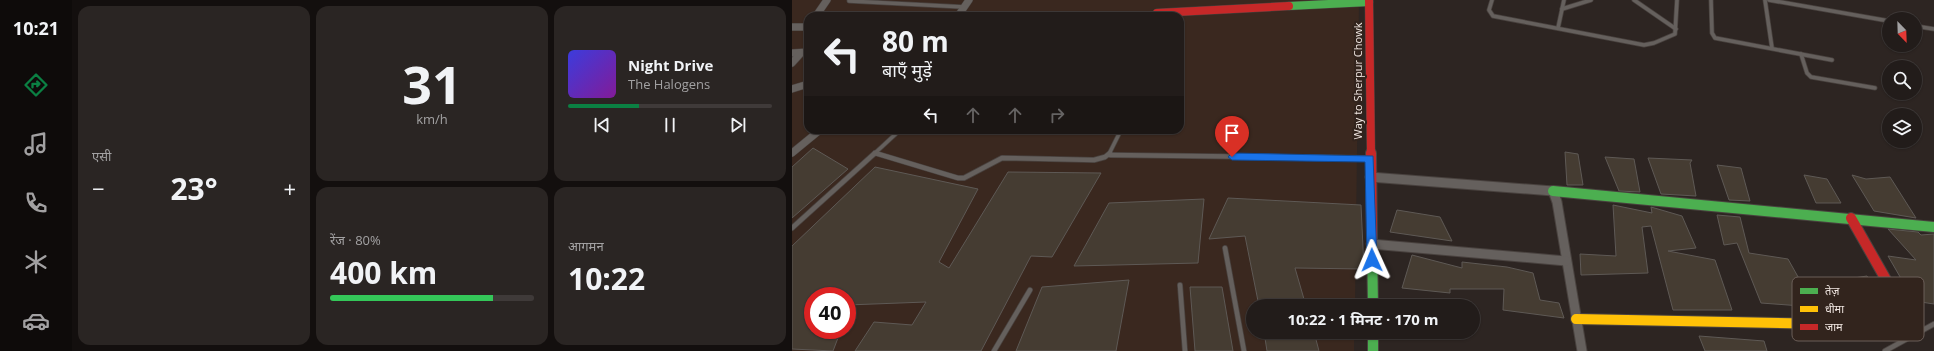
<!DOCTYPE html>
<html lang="hi">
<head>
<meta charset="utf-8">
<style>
  body { margin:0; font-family:"Open Sans","Noto Sans Devanagari",sans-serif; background:#2a2523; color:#f1f3f6; height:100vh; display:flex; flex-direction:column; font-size:15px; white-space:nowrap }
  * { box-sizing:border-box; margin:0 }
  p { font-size:13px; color:#a2a1a2 }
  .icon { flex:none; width:22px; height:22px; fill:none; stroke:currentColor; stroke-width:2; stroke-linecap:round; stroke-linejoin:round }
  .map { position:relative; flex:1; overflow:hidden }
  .details { display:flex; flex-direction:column; gap:6px; padding:6px; background:#130f0e; width:720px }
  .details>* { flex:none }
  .hud { position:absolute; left:12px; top:12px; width:380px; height:122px; border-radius:12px; box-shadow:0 1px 3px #0004,0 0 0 1px #3f3a39; background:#221c1a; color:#f1f3f6; overflow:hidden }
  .needle { width:26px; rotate:157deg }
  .buttons { position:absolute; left:1090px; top:12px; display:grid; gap:8px }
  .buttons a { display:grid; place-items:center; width:40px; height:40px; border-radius:50%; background:#221c1a; box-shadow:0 1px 3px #0004,0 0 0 1px #3f3a39; font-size:20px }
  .speed { position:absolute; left:12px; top:287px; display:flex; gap:8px; font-size:20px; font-weight:700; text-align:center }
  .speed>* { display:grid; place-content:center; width:52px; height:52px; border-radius:50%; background:#221c1a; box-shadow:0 1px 3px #0004,0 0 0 1px #3f3a39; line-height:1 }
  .speed .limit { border:6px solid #d22; background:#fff; color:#111 }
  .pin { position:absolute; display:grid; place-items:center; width:34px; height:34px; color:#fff; margin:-41px -17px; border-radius:50% 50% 50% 0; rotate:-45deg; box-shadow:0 0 4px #0007 }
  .pin .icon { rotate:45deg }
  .me { position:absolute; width:44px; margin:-22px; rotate:359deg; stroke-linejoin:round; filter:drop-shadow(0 0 3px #0008) }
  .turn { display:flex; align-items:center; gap:14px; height:84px; padding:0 12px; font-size:18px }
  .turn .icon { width:52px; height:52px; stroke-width:2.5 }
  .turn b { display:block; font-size:28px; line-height:34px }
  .lanes { display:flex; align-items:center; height:38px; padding:0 12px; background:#0003; justify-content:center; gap:20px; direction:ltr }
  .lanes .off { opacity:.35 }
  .big { font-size:30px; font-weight:700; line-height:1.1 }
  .details .card { flex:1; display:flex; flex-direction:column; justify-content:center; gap:6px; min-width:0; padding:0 14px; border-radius:12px; background:#2a2523 }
  .details .dial { align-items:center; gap:0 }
  .dial b { font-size:52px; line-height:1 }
  .song { display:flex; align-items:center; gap:12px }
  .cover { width:48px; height:48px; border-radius:6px; background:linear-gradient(135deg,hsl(240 70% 55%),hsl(290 70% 35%)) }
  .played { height:4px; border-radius:2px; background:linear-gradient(90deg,#0b8043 35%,#3f3a39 35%) }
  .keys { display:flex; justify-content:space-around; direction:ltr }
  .heat { display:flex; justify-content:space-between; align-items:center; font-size:22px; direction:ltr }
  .charge { height:6px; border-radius:3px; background:linear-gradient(90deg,#34c759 80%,#3f3a39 0) }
  .details .tiles { flex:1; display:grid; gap:6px; grid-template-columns:repeat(3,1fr) }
  .card:first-child { grid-row:span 2 }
  .trip { position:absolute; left:454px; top:299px; width:234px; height:40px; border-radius:20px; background:#221c1a; box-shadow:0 1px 3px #0004,0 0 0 1px #3f3a39; font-weight:700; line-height:40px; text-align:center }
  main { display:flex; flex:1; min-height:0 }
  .menu { display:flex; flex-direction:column; width:72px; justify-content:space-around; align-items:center; background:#0e0b0a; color:#a2a1a2 }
  .menu .icon { width:28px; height:28px }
  .menu .on { color:#0b8043 }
  .menu b { font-size:18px; color:#f1f3f6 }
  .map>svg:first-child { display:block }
  .built { fill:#3a281f; fill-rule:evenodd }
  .building { fill:#453c32; stroke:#5e5955 }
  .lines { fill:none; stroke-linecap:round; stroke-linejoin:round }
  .lane-far1-casing { stroke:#49423f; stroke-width:5 }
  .lane-casing { stroke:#49423f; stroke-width:6 }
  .street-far1-casing { stroke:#49423f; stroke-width:8 }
  .street-casing { stroke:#49423f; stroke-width:11 }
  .fast-far1-casing { stroke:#49423f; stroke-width:9 }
  .fast-casing { stroke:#49423f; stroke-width:12 }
  .slow-casing { stroke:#49423f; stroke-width:12 }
  .jam-far1-casing { stroke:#49423f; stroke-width:9 }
  .jam-casing { stroke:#49423f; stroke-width:12 }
  .lane-far1 { stroke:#65605d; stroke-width:3.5 }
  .lane { stroke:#65605d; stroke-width:4.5 }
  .street-far1 { stroke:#65605d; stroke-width:7 }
  .street { stroke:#65605d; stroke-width:9 }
  .fast-far1 { stroke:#4caf50; stroke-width:8 }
  .fast { stroke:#4caf50; stroke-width:10 }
  .slow { stroke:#ffc107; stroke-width:10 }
  .jam-far1 { stroke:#c62828; stroke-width:8 }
  .jam { stroke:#c62828; stroke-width:10 }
  .route { fill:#1a73e8; stroke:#114b97 }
  .labels { text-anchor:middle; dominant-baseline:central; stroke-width:4; stroke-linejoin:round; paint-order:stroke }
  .street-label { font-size:11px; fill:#f1e7e2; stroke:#32241d }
  .key { fill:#32241d; stroke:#6b5e58; stroke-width:1 }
  .key-label { font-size:11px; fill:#f1e7e2 }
</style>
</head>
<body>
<main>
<nav class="menu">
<b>10:21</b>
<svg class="icon on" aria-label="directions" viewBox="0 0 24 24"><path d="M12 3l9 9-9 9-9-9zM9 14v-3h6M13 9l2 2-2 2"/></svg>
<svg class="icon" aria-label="music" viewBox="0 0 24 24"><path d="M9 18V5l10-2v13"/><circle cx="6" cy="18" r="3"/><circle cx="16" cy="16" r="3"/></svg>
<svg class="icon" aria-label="phone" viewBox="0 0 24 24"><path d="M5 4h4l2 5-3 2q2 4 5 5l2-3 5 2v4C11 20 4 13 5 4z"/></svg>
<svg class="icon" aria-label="climate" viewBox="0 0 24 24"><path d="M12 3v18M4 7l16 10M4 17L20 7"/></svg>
<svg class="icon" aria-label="car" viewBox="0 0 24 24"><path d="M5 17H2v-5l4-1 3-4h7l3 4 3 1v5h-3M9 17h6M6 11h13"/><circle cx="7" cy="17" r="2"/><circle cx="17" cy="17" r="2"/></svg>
</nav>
<section class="details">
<div class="tiles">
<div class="card"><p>एसी</p>
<div class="heat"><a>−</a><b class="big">23°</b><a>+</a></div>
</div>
<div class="card dial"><b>31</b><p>km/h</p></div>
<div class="card">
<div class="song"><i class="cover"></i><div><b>Night Drive</b><p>The Halogens</p></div></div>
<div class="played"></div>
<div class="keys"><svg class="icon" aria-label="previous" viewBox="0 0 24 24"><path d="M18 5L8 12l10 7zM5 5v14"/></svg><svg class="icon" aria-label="pause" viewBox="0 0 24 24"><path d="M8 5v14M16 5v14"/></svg><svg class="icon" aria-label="next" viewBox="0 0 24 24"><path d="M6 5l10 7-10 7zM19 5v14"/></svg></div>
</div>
<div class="card"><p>रेंज · 80%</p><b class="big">400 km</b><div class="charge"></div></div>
<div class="card"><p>आगमन</p><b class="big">10:22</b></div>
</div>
</section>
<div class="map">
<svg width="1142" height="351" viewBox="0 0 1142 351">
  <rect width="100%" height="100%" fill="#2d2522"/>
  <path class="built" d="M0,0H567L563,306H461V332H562V351H0ZM16,16H388V130H16ZM21,296H55V330H21Z"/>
  <g class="building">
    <polygon points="21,148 56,169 0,218 0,167"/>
    <polygon points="773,152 786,154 791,185 775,185"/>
    <polygon points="813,157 842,159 848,192 827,191"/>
    <polygon points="856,158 900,160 898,163 904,196 869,194"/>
    <polygon points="925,165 949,168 958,201 937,200"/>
    <polygon points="83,167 186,189 147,262 157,268 216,172 309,173 260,257 239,256 189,351 63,351 82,322 120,325 134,302 55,305 55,296 21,296 21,330 49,330 41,351 0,349 0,246"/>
    <polygon points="1012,175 1035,179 1049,203 1024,203"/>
    <polygon points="1060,175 1074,179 1098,177 1124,218 1082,211"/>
    <polygon points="436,198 569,205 572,269 503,268 514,306 467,306 453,236 417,239"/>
    <polygon points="412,199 406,263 282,266 317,203"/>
    <polygon points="821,205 860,213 859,207 890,216 904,248 876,251 923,260 940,310 881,310 859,226 850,227 856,273 789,275 788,254 824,256"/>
    <polygon points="605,210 648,217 660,241 598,232"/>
    <polygon points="925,215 948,217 957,253 996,259 1023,307 969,303 945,243 932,245"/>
    <polygon points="1096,229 1126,232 1129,235 1142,234 1142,304 1122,301 1096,256 1124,260"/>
    <polygon points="620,255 670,268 670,262 715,267 741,273 748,300 767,303 772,318 711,310 712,289 658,289 658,293 610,288"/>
    <polygon points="1075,276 1097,311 1046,311 1029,283"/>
    <polygon points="337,280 324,351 224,351 250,287"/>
    <polygon points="398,287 430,287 441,351 403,351"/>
    <polygon points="472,332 522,332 527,351 475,351"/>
    <polygon points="907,336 972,341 975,351 913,351"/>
  </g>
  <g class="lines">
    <g class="lane-far1-casing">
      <g id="lane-far1">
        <polyline points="700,0 697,10 701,16 852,45 862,43 883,34 885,0"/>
        <polyline points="842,0 884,29"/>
        <polyline points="919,0 920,33 923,38 1040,60"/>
        <polyline points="973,0 980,48"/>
        <polyline points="977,0 1097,21"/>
        <polyline points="57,1 172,7"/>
        <polyline points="770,9 799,0"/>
        <polyline points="1123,26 1142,29"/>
        <polyline points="766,28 772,0"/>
        <polyline points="1009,54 1015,73 1019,77 1083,88"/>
        <polyline points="83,153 86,154"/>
        <polyline points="82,154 108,130"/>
        <polyline points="317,154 329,130"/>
      </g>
    </g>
    <g class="lane-casing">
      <g id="lane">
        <polyline points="83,153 166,178 172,178 210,158 302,160 313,157 318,153"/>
        <polyline points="318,155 577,158"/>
        <polyline points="0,228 83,153"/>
        <polyline points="433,248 452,351"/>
        <polyline points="388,285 393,351"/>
        <polyline points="202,351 238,290"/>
        <polyline points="1093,351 1142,324"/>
      </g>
    </g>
    <g class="street-far1-casing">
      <g id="street-far1">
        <polyline points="24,16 35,0"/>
        <polyline points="166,16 177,0"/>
        <polyline points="0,27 16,27"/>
        <polyline points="0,53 16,52"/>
        <polyline points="0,63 9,53"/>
        <polyline points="0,89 16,84"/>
        <polyline points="0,153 28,130"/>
      </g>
    </g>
    <g class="street-casing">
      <g id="street">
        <polyline points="578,177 761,191 765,202 790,351"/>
        <polyline points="579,244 774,261"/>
      </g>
    </g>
    <g class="fast-far1-casing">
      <polyline id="fast-far1" points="497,6 577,2"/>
    </g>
    <g class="fast-casing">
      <g id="fast">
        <polyline points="761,191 1142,227"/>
        <polyline points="580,242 581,306"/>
        <polyline points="581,332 581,351"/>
      </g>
    </g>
    <g class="slow-casing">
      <polyline id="slow" points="784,319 1036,324"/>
    </g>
    <g class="jam-far1-casing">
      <g id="jam-far1">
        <polyline points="577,0 579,154"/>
        <polyline points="365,13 497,6"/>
      </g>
    </g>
    <g class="jam-casing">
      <g id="jam">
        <polyline points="579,153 580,242"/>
        <polyline points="1036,324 1100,325 1113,319 1113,313 1059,218"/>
      </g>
    </g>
    <use href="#lane-far1" class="lane-far1"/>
    <use href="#lane" class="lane"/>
    <use href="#street-far1" class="street-far1"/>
    <use href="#street" class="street"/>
    <use href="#fast-far1" class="fast-far1"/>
    <use href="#fast" class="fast"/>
    <use href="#slow" class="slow"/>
    <use href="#jam-far1" class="jam-far1"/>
    <use href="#jam" class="jam"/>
  </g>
  <polygon class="route" points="440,153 581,156 585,260 583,263 576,263 575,260 573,162 440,160 436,157"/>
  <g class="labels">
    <g class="street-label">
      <text transform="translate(565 81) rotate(-90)">Way to Sherpur Chowk</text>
    </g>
  </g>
  <rect x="1000" y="277" width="132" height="64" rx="6" class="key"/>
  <rect x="1008" y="288" width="18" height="6" fill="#4caf50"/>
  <rect x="1008" y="306" width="18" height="6" fill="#ffc107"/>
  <rect x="1008" y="324" width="18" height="6" fill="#c62828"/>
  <g class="key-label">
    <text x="1033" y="295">तेज़</text>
    <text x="1033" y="313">धीमा</text>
    <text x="1033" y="331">जाम</text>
  </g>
</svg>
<div class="buttons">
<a><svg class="needle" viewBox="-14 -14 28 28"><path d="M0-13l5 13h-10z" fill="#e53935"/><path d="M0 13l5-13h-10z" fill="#a2a1a2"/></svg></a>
<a><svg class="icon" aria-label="search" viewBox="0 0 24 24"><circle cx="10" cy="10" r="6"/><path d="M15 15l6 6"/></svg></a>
<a><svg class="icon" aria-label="layers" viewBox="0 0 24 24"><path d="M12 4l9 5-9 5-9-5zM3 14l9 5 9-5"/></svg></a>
</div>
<div class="speed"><div class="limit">40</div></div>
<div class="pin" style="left:440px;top:157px;background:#d93025"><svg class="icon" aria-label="arrive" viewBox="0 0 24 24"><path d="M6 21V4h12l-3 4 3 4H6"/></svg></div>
<svg class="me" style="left:580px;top:260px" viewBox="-20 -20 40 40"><path d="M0-17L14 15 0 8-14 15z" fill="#1a73e8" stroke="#fff" stroke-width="4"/></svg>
<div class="trip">10:22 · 1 मिनट · 170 m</div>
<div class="hud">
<div class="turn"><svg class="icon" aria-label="left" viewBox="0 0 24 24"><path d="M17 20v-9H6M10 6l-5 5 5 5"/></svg><div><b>80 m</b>बाएँ मुड़ें</div></div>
<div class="lanes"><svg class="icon" aria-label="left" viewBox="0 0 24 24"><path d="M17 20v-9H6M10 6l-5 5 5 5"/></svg><svg class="icon off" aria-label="ahead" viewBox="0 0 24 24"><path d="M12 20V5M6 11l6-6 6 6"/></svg><svg class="icon off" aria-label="ahead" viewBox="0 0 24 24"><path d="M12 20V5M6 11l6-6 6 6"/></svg><svg class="icon off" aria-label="right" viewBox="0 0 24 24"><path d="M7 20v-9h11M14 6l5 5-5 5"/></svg></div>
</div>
</div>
</main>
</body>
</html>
